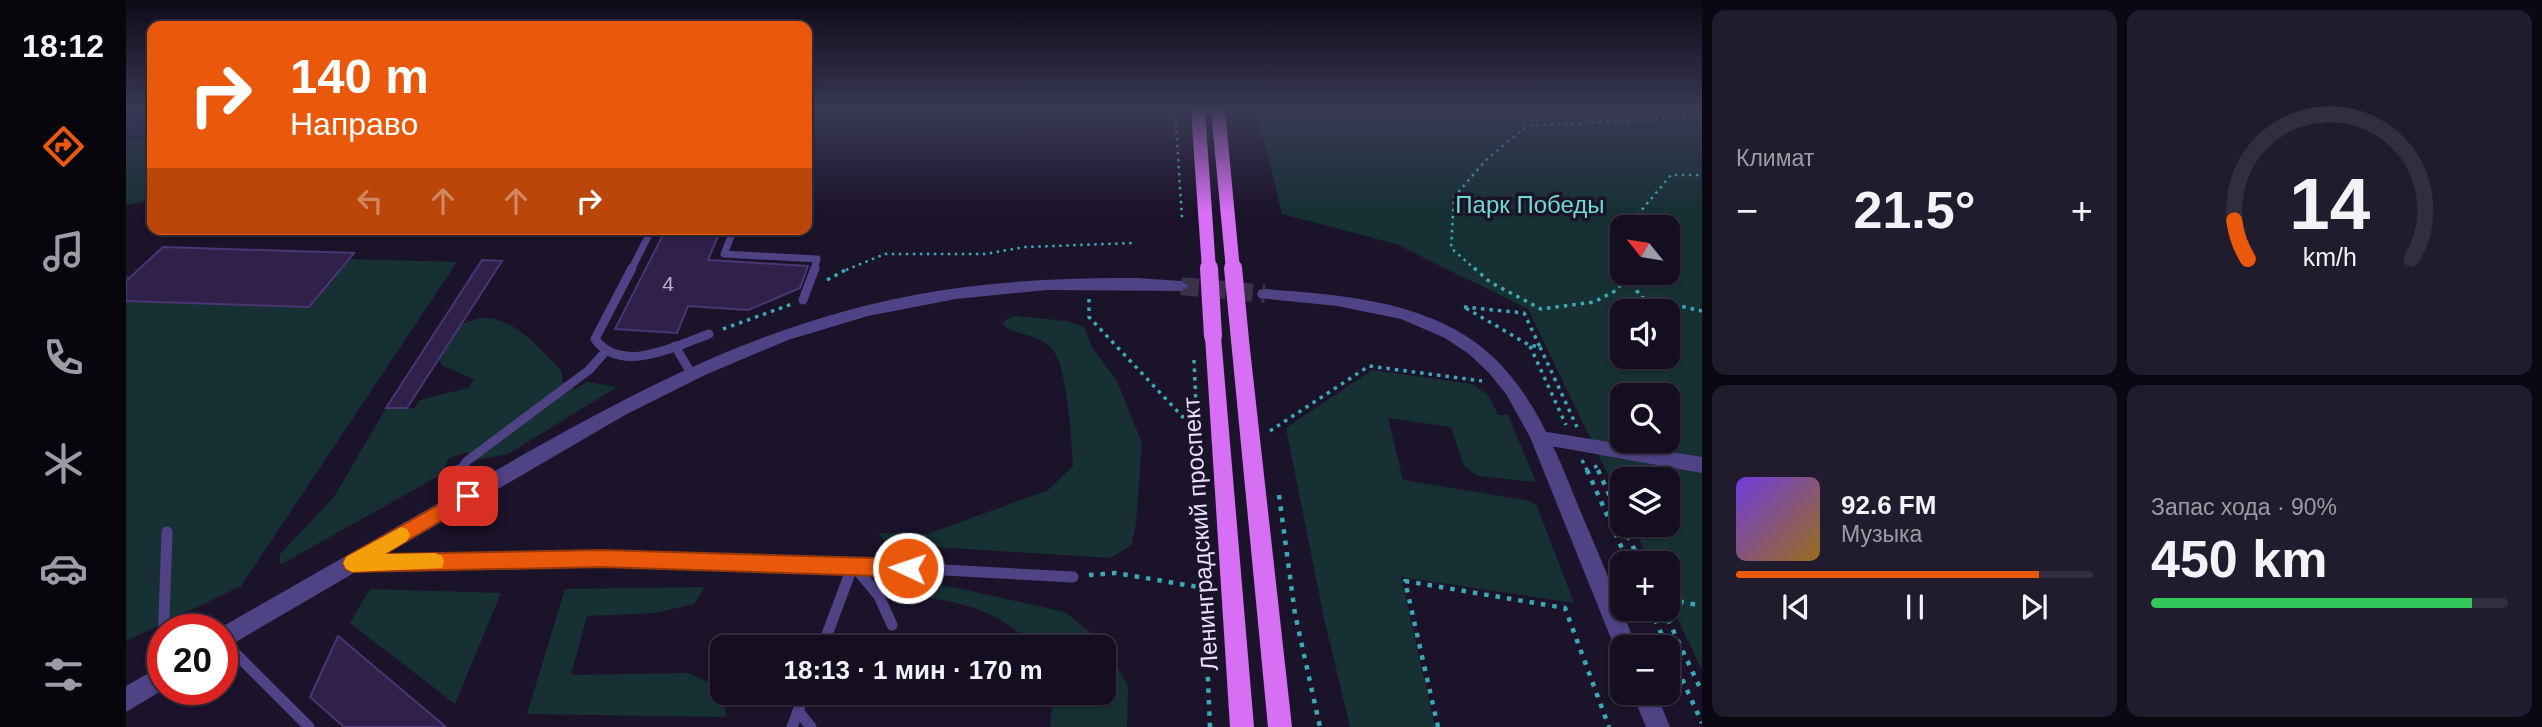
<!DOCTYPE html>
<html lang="ru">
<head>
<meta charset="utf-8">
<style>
  body { margin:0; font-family:Helvetica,sans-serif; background:#211c2d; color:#f1f3f6; height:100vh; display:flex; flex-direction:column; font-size:26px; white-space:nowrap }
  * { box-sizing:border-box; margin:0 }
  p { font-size:23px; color:#9d9ca5 }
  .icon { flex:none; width:38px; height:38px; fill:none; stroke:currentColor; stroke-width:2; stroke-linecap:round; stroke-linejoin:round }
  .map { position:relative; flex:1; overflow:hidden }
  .drawer { display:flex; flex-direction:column; gap:10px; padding:10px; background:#0b0812; width:840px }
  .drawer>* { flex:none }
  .guide { position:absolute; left:21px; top:21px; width:665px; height:214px; border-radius:14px; box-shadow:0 2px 5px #0004,0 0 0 2px #332e3e; background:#ea580c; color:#fff; overflow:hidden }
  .needle { width:46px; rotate:300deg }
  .controls { position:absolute; left:1484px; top:215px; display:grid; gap:14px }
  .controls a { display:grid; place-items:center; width:70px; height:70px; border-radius:14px; background:#140e20; box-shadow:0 2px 5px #0004,0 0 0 2px #332e3e; font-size:35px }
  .speed { position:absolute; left:21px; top:614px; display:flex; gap:14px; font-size:35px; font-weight:700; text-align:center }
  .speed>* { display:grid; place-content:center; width:91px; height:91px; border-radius:50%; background:#140e20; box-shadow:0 2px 5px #0004,0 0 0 2px #332e3e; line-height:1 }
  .speed .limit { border:10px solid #d22; background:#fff; color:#111 }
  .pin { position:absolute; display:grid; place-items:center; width:60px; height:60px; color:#fff; margin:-30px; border-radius:14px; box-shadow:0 4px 10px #0006 }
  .me { position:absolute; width:77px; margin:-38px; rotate:273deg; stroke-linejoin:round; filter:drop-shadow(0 0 5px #0008) }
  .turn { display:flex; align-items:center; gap:24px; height:147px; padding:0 28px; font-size:32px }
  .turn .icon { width:91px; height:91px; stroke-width:2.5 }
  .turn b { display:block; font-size:49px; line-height:60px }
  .lanes { display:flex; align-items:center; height:66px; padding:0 28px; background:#0003; justify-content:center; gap:35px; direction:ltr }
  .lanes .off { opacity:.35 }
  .big { font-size:52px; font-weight:700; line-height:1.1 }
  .drawer .tile { flex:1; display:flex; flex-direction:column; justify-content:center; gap:10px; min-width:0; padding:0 24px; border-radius:14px; background:#211c2d }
  .drawer .dial { align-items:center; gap:0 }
  .dial svg { height:182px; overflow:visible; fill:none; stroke:#332e3e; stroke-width:7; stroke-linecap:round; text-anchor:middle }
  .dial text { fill:#f1f3f6; stroke:none }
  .song { display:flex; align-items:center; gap:21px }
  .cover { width:84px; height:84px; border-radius:10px; background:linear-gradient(135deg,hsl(260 70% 55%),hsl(40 70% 35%)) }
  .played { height:7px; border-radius:4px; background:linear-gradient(90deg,#ea580c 85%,#332e3e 85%) }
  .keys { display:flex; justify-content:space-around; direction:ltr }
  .heat { display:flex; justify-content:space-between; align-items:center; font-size:38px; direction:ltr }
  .charge { height:10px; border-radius:5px; background:linear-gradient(90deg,#34c759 90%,#332e3e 0) }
  .drawer .tiles { flex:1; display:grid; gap:10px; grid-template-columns:repeat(2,1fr) }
  .trip { position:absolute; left:584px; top:635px; width:406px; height:70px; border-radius:14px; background:#140e20; box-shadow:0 2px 5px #0004,0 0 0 2px #332e3e; font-weight:700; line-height:70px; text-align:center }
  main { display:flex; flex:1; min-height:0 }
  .tabs { display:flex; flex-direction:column; width:126px; justify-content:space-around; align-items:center; background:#08060d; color:#9d9ca5 }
  .tabs .icon { width:49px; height:49px }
  .tabs .on { color:#ea580c }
  .tabs b { font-size:32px; color:#f1f3f6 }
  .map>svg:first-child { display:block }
  .green { fill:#173034; fill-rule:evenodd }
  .water { fill:#101b47 }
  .building { fill:#2f214a; stroke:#4b3574; stroke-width:2 }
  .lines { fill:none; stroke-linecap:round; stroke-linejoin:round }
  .tertiary-tunnel { stroke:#3a324a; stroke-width:18; stroke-dasharray:18 9; stroke-linecap:butt }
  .path-far2 { stroke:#3ba9b5; stroke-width:2.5; stroke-dasharray:2.5 4.5; stroke-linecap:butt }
  .path-far1 { stroke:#3ba9b5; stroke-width:3.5; stroke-dasharray:3.5 5; stroke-linecap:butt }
  .path { stroke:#3ba9b5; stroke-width:4.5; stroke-dasharray:4.5 7; stroke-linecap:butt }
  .service-far2 { stroke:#4f4285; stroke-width:7 }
  .service-far1 { stroke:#4f4285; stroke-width:9 }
  .service { stroke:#4f4285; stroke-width:11 }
  .minor { fill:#4f4285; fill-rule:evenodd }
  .tertiary { fill:#4f4285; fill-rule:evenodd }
  .primary { fill:#d76ff4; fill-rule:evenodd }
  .primary-bridge-far1 { stroke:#d76ff4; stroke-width:14 }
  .primary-bridge { stroke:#d76ff4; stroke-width:18 }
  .route { fill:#ea580c; stroke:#983908; stroke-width:2 }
  .slow { fill:#f59e0b }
  .labels { text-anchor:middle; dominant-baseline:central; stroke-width:7; stroke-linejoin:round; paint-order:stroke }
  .number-label { font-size:21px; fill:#b9b0d0 }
  .park-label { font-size:24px; fill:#6fd9cf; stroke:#1b132a }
  .street-label { font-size:24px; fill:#e7dffd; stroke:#1b132a }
</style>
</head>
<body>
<main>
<nav class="tabs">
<b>18:12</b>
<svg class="icon on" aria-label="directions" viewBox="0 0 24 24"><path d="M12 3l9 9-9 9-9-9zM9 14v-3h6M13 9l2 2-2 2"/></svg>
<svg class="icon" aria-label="music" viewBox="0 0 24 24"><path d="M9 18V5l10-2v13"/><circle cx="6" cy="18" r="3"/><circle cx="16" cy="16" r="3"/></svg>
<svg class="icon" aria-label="phone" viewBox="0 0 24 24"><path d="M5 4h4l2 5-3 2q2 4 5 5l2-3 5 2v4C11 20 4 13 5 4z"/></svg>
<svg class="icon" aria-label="climate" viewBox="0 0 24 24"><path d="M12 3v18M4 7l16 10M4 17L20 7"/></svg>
<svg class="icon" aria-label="car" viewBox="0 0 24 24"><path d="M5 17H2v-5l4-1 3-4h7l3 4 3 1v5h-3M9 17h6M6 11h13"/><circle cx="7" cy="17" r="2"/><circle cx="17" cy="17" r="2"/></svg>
<svg class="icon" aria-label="filters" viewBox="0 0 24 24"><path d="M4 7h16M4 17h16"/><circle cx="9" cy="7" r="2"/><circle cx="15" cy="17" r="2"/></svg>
</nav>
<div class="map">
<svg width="1576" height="727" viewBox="0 0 1576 727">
  <rect width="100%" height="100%" fill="#1b132a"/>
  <g class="green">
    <path d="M1131,110H1576V670L1542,599V564L1525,563L1506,525H1542V480H1496V504L1402,309L1270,244L1156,214ZM1496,228H1542V273H1496ZM1496,312H1542V357H1496ZM1496,396H1542V441H1496Z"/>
    <polygon points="26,138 26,200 0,205 0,140"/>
    <polygon points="30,254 331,262 115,586 0,641 0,276 5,276"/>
    <path d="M889,316L940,321L958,327L966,347L991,381L1016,443L1010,523L1006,544L985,558L761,544L752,533L802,534L922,490L947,466C946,441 941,372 929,353C918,334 892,337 877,325L879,320Z"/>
    <path d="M355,318C390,317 412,348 436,371V382L449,389L461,382L491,387L382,454L346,461L342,452L323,458L316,474L154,565V554L208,497L260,408H289L294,400L342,388L348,379L317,366L312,359L335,324Z"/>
    <polygon points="1246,370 1346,384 1363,396 1372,415 1382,415 1410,482 1352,476 1338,466 1325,427 1262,418 1277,480 1404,501 1411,506 1448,603 1275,577 1309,727 1224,727 1198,618 1160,428"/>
    <path d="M778,583L827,587L939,612L980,645L1002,687L1001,727H924L927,693H978V648L907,647C877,612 834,601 789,596Z"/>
    <polygon points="579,587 568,604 529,613 461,616 445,675 562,673 596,689 600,717 401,714 439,589"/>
    <polygon points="244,589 375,593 329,704 224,623"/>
  </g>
  <polygon class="water" points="0,110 26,110 26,136 0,138"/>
  <g class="building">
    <polygon points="540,229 595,229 582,260 682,266 674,288 622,310 562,306 551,333 489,329"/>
    <polygon points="37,247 228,253 183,307 0,301 0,281"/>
    <polygon points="356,260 376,261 281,408 260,408"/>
    <polygon points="212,636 320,727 218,727 184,697"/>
  </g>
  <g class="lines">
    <polyline class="tertiary-tunnel" points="1055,286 1139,294"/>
    <g class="path-far2">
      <polyline points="1049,110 1056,218"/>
      <polyline points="1508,228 1509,218 1545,175 1576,175"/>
      <polyline points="720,270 759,254 859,254 899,247 1007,243"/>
      <polyline points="1350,270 1325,248 1328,197 1360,160 1401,126 1576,117"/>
    </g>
    <g class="path-far1">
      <polyline points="1348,268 1364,282 1415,309 1468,302 1491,290 1503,273"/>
      <polyline points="1503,275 1514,297 1576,311"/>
      <polyline points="701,280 723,268"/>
      <polyline points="963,299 963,317 1070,431"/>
      <polygon points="1338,307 1398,313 1414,347 1403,345"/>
      <polyline points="597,329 666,304"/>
      <polyline points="1404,346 1440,425"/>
      <polyline points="1414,347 1451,427"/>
      <polyline points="1068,360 1073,472"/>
      <polyline points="1144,431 1243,366 1356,381"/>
      <polyline points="1456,460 1462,472"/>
      <polyline points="1469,465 1472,472"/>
    </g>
    <g class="path">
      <polyline points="1073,470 1084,727"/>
      <polyline points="1461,470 1503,564"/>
      <polyline points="1472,470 1496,523"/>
      <polyline points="1153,495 1169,614 1194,727"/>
      <polyline points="1497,525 1515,564"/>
      <polyline points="963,575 990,573 1078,588"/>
      <polyline points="1542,599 1576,606"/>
      <polyline points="1524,609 1542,648"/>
      <polyline points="1537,609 1576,692"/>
      <polyline points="1542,648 1576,723"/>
      <polyline points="1486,665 1494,685"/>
      <polyline points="1312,727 1279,581 1439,608 1483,727"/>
    </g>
    <g class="service-far2">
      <polyline points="490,229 525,232"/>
      <polyline points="608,229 598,254 691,259 688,270"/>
      <polyline points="505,270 526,229"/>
    </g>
    <g class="service-far1">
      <path d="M506,268L469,339C495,375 550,346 583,334"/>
      <polyline points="677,300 689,268"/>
      <polyline points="549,346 565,373"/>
      <polyline points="333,472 341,461 463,370 479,352"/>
    </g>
    <g class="service">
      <polyline points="333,470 342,496"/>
      <polyline points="236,563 476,558 727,565 947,577"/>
      <polyline points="96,640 183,727"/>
      <polyline points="696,648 727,565 753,596 766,625"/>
      <polyline points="36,676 41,532"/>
      <polyline points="672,711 685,727"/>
      <polyline points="666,727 679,693"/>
    </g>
    <polygon class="minor" points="1415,431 1576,457 1576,473 1408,443 1405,438 1408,433"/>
    <g class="tertiary">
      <path d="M1011,278L1055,281L1063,286L1055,291L921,290L830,299L742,316L662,340L579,375L499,415L96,650V630H90C178,580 265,530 353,480C462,418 571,356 692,319C795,286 903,277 1011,278Z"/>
      <path d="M1139,289C1203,294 1272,298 1330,330C1400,368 1428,446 1456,515C1475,559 1493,603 1511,648H1496V658L1492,656L1404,437L1380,394L1363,373L1343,354L1319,338L1275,319L1211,306L1133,298L1131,294L1133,290Z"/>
      <polygon points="37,665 37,690 0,712 0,686"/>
      <polygon points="1506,693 1530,693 1544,727 1520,727"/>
    </g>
    <g class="primary">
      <polygon points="1087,330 1095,336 1128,727 1104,727 1079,336"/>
      <polygon points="1114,334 1123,340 1166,727 1142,727 1105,340"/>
    </g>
    <g class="primary-bridge-far1">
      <polyline points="1072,110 1083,270"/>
      <polyline points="1092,110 1107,270"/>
    </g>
    <g class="primary-bridge">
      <polyline points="1083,268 1087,336"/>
      <polyline points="1107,268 1114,340"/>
    </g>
  </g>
  <linearGradient id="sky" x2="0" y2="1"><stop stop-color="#0f0a17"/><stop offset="0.52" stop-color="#393955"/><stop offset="1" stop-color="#393955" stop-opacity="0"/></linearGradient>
  <rect width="1576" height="212" fill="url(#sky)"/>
  <polygon class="route" points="342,488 349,490 351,496 349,501 259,554 476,550 782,559 789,562 792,568 789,574 782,577 476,567 226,572 220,569 217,563 220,557"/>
  <polygon class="slow" points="275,527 281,529 284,535 281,541 259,554 309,553 316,556 318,562 316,568 226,572 220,569 217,563 220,557"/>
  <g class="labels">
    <g class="number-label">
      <text x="542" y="283">4</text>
    </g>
    <g class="park-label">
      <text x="1404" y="204">Парк Победы</text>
    </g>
    <g class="street-label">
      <text transform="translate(1074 534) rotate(-94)">Ленинградский проспект</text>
    </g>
  </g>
</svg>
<div class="controls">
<a><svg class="needle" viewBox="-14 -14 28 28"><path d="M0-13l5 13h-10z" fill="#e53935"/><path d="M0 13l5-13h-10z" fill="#9d9ca5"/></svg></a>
<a><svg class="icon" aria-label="sound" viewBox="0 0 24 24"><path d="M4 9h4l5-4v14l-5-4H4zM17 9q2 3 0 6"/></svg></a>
<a><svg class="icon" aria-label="search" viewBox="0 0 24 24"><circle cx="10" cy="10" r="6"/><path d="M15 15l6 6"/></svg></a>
<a><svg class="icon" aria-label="layers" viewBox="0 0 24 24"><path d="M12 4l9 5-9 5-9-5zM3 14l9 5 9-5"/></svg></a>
<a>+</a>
<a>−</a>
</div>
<div class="speed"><div class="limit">20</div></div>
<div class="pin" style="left:342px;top:496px;background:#d93025"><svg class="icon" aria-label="arrive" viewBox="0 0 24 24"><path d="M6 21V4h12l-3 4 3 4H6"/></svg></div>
<svg class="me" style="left:782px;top:568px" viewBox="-20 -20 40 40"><circle r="17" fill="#ea580c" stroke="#fff" stroke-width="3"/><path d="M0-11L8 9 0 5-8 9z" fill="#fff"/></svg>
<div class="trip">18:13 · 1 мин · 170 m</div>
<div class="guide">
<div class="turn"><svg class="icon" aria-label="right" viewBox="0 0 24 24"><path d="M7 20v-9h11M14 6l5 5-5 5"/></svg><div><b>140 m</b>Направо</div></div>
<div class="lanes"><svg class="icon off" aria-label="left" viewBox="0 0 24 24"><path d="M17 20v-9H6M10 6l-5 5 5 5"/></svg><svg class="icon off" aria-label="ahead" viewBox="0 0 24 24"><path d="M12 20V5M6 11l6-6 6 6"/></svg><svg class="icon off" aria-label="ahead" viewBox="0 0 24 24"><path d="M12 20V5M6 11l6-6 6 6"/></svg><svg class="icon" aria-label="right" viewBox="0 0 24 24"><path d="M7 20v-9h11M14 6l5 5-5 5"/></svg></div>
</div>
</div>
<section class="drawer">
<div class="tiles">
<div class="tile"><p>Климат</p>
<div class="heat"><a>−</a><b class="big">21.5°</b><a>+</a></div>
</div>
<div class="tile dial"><svg viewBox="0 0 100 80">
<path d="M14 69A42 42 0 1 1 86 69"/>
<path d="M14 69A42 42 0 0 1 8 52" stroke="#ea580c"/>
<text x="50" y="56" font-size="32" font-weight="700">14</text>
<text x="50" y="72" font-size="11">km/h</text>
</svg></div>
<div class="tile">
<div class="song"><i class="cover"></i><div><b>92.6 FM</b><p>Музыка</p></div></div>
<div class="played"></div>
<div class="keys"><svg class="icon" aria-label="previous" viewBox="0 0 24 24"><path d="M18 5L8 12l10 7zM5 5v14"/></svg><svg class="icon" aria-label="pause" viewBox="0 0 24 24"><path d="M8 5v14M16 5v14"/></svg><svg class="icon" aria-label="next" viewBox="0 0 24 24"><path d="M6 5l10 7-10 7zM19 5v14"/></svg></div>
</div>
<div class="tile"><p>Запас хода · 90%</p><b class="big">450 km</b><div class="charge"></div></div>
</div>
</section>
</main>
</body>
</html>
